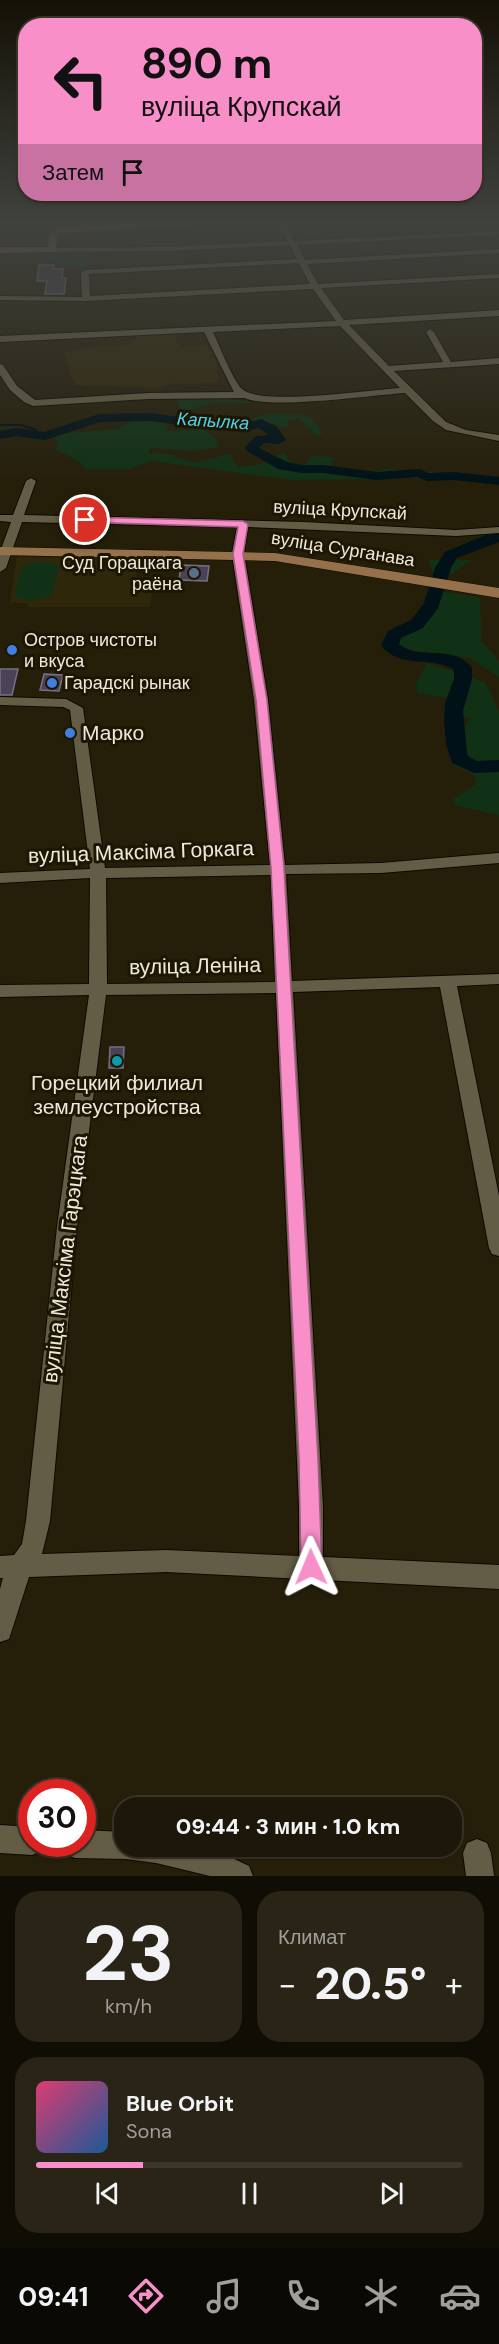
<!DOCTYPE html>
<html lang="ru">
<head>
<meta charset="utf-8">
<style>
  body { margin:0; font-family:"DM Sans",sans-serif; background:#292416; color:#f1f3f6; height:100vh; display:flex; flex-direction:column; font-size:22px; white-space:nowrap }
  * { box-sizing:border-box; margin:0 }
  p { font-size:20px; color:#a09f9c }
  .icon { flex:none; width:33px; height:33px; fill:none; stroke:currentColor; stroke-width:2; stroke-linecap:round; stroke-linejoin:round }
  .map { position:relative; height:1876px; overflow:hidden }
  .sheet { display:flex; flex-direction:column; gap:15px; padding:15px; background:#0f0d04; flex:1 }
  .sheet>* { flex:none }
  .top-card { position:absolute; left:18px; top:18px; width:464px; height:183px; border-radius:24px; box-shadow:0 2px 4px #0004,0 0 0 2px #3a3629; background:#f98fc9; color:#111; overflow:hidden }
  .speed { position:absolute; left:18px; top:1779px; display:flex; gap:12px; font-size:30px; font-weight:700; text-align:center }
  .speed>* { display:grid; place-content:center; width:78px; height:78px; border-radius:50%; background:#1c1708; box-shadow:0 2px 4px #0004,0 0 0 2px #3a3629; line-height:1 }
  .speed .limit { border:9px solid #d22; background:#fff; color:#111 }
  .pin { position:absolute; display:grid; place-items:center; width:51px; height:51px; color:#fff; margin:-26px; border:3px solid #fff; border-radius:50%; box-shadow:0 2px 6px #0007 }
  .me { position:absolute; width:66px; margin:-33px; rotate:359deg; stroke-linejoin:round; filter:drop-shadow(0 0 4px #0008) }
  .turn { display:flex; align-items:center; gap:21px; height:126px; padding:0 24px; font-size:27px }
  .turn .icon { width:78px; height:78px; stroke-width:2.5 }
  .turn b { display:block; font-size:42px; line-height:51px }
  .then { display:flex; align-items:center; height:57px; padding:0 24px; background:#0003; gap:12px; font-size:22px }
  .big { font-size:45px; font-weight:800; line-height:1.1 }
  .sheet .widget { flex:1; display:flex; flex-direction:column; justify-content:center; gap:9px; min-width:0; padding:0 21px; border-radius:24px; background:#292416 }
  .sheet .dial { align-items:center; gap:0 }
  .dial b { font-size:78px; line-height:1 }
  .song { display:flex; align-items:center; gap:18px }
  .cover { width:72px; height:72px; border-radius:9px; background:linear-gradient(135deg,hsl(340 70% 55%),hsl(210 70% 35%)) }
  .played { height:6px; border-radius:3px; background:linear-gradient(90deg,#f98fc9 25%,#3a3629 25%) }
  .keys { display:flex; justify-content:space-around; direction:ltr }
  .heat { display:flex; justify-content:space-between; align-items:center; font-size:33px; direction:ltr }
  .sheet .tiles { flex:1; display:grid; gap:15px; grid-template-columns:1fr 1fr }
  .widget:last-child { grid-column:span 2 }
  .trip { position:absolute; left:114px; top:1797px; width:348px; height:60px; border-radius:24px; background:#1c1708; box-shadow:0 2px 4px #0004,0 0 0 2px #3a3629; font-weight:800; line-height:60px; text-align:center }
  .tabs { display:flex; height:96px; justify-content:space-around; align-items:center; background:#0b0903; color:#a09f9c }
  .tabs .icon { width:42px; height:42px }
  .tabs .selected { color:#f98fc9 }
  .tabs b { font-size:27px; color:#f1f3f6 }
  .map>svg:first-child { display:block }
  .built { fill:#2f270a }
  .green { fill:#113116 }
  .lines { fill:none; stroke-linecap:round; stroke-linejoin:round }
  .stream { stroke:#001218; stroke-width:2 }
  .river { fill:#001218; fill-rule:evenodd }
  .building { fill:#4a4257; stroke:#776f86; stroke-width:1.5 }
  .minor-casing { stroke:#0e0900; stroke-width:2 }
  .major-casing { stroke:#0e0900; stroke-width:1 }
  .minor { fill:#645d46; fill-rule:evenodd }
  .major { fill:#94714b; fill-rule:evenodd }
  .route { fill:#f98fc9; stroke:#a25d83; stroke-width:1.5 }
  .service-dot { fill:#5c6f8a; stroke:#1c1602; stroke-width:2 }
  .shop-dot { fill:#3f7fe0; stroke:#1c1602; stroke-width:2 }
  .culture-dot { fill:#0f9aa8; stroke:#1c1602; stroke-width:2 }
  .labels { text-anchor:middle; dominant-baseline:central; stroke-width:6; stroke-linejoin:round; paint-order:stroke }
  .far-water-label { font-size:18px; font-style:italic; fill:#4ed3ef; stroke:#1c1602 }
  .far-street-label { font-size:18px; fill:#ede9dc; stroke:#1c1602 }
  .far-poi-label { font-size:18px; fill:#ede9dc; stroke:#1c1602; text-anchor:start }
  .poi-label { font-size:21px; fill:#ede9dc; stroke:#1c1602; text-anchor:start }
  .street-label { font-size:21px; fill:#ede9dc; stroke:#1c1602 }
</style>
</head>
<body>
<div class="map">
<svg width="499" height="1876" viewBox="0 0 499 1876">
  <rect width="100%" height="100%" fill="#251f0a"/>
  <g class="built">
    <polygon points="173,334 180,347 207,345 214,356 210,357 215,359 217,367 215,368 219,379 217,383 172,384 159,388 74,385 64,352 93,347 132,345 131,340 137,340 135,335"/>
    <polygon points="17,557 138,559 136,579 154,579 150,607 28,607 27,604 10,602"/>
  </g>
  <g class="green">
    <polygon points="88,254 87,267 60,268 60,262 41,262 42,255"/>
    <polygon points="206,397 252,401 250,403 212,403 182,412 175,398"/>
    <polygon points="264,414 299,414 311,418 323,434 317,435 299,419 286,421 289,426 285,428 265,421 248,421"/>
    <path d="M154,418L165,423L167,431L205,429L217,440L218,447L192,451L150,448L148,453L168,454L194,463L229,454L239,467L261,464L284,452L289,461L304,466L312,456L334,457L331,466C348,470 366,475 384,469L476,475L469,480H427L398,476L378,479L292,480L151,461L130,469H86L77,460L57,450L56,434L116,429L137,419Z"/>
    <polygon points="429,560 470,560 451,575 433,573"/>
    <polygon points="48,562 56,564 59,569 51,597 30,601 18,598 15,591 22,567 32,563"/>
    <polygon points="438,591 480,597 481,641 499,661 499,677 470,658 403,650 397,640 433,615"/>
    <polygon points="427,663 485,682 499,712 499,815 457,806 452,800 476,784 474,775 455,766 450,753 470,718 445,713 448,698 417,693 416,683"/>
  </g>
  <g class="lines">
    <polyline class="stream" points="0,425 21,425 36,430 33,434"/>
    <g class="river">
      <polygon points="151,413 193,419 250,422 261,419 277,427 286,440 279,444 264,443 259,448 287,462 302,465 323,465 377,472 419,469 429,473 454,472 499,477 499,485 454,480 427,481 417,477 377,480 323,473 302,473 278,469 247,451 245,447 256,436 269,435 259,428 250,430 193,427 151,421 100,422 45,440 16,436 0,439 0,431 16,428 44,432 99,414"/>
      <path d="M499,532V542L457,558L451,568L438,608L423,628L401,638L399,644C419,661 454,643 472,668V679L463,711L467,752L468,756L477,761L499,760V772L474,773L452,763L446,744L444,719L445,703L454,679V670C431,655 399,670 381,645L388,631L411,620L424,603L435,568L445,552L483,536Z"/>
    </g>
  </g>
  <g class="building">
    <polygon points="39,265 54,265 53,269 63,269 62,278 66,278 64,294 45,294 47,281 37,281"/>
    <polygon points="181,565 209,566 207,581 179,580"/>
    <polygon points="0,669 18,669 12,695 0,695"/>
    <polygon points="44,674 63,675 59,691 40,690"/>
    <polygon points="110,1047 124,1047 123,1068 109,1068"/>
  </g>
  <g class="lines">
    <g class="minor-casing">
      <g id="minor">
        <path d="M277,221H284L294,241L499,231V235L297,245L305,260L499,249V253L307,264L318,284L499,274V278L321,288L344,320L499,310V316L349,325L389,366L443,362L426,332L430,329L434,332L451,362L499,358V364L394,371L446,422L466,430L499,435V441L446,430L433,421L405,393C374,395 267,410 245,398L148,399L33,406L24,402L10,390L0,375V364L3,365L17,386L35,400L148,393L234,392L204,332L0,342V336L336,321L313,289L86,301L0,300V296L82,297L81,272L85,270L297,259L290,245L166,251L52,252L48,250L52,248L166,247L287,241ZM299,263L310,284L90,296L89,274ZM340,326L400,388C371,390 261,406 242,389C234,382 218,343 213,332Z"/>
        <path d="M31,478L36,481L24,515L303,522L456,530L499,527V533L456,536L248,527L244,554L268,700L285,865L381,863L499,853V863L381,873L286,874L292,981L499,974V984L457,986L499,1196V1256L492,1254L489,1248L440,987L293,992L323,1506V1557L499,1565V1589L166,1572L29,1577L9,1639L0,1642V1589L3,1578H0V1556L14,1555L22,1544L26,1521L57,1227L89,995L0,997V985L89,984L90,878L0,883V873L90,869L70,710L63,707L0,705V697L66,699L83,708L105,868L270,865L254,700L232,554L237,527L22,522L6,568L0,572V552L11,522L0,521V515H13L26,481ZM271,875L275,982L107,984L106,878ZM276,993L299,1506V1556L166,1550L42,1554L50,1521L77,1227L106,995Z"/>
        <polygon points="0,1825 32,1827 32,1844 45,1844 42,1851 32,1855 0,1853"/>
        <polygon points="82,1830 124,1832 124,1846 207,1846 249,1866 253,1876 210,1876 156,1863 126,1859 75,1858 65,1854 61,1844 82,1844"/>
        <polygon points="477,1839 487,1843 491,1853 494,1876 466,1876 463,1853 467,1843"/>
      </g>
    </g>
    <g class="major-casing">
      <g id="major">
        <polygon points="160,221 217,221 213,224 59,233 55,252 0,253 0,247 48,247 50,231 59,227"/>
        <polygon points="0,547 275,553 499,588 499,598 275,561 0,555"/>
      </g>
    </g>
    <use href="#minor" class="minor"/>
    <use href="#major" class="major"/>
  </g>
  <linearGradient id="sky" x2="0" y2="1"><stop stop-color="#141106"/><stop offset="0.46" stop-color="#40423e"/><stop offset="1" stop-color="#40423e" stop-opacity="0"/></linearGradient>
  <rect width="499" height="484" fill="url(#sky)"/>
  <polygon class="route" points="85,517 243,521 248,524 243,554 267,700 284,868 318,1459 322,1567 319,1574 311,1577 304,1574 301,1567 299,1459 271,868 256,700 233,554 238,527 81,522 81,518"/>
  <circle class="service-dot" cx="194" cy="573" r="6"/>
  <g class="shop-dot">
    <circle cx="12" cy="650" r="6"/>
    <circle cx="52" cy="683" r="6"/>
    <circle cx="70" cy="733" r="6"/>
  </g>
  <circle class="culture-dot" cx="117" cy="1061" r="6"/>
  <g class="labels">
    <g class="far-water-label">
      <text transform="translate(213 421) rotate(4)">Капылка</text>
    </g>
    <g class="far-street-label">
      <text transform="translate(340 510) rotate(3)">вуліца Крупскай</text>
      <text transform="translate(343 549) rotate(9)">вуліца Сурганава</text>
    </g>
    <g class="far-poi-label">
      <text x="182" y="563" text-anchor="end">Суд Горацкага<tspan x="182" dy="21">раёна</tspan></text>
      <text x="24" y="640">Остров чистоты<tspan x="24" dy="21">и вкуса</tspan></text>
      <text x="64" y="683">Гарадскі рынак</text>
    </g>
    <g class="poi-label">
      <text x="82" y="733">Марко</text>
      <text x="117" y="1083" text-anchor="middle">Горецкий филиал<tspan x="117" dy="24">землеустройства</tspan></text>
    </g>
    <g class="street-label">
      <text transform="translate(141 852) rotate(-2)">вуліца Максіма Горкага</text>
      <text transform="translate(195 966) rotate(-1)">вуліца Леніна</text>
      <text transform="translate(65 1259) rotate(-83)">вуліца Максіма Гарэцкага</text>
    </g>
  </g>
</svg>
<div class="speed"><div class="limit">30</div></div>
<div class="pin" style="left:85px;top:520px;background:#d93025"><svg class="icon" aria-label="arrive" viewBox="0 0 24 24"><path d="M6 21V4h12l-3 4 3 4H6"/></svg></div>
<svg class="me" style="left:311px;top:1567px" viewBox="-20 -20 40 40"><path d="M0-17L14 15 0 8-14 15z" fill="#f98fc9" stroke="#fff" stroke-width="4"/></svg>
<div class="trip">09:44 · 3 мин · 1.0 km</div>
<div class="top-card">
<div class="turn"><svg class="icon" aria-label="left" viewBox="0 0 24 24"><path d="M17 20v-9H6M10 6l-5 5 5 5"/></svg><div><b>890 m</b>вуліца Крупскай</div></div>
<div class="then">Затем<svg class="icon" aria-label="arrive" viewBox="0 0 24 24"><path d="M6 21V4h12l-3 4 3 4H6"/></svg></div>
</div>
</div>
<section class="sheet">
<div class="tiles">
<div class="widget dial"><b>23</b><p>km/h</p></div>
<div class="widget"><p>Климат</p>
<div class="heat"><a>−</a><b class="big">20.5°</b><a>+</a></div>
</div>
<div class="widget">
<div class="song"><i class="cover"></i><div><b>Blue Orbit</b><p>Sona</p></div></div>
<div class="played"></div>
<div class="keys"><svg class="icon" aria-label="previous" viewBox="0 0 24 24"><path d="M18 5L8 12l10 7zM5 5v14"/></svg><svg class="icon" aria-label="pause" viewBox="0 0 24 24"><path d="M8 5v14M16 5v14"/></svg><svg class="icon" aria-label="next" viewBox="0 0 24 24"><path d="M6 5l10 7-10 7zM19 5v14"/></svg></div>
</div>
</div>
</section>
<nav class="tabs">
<b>09:41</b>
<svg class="icon selected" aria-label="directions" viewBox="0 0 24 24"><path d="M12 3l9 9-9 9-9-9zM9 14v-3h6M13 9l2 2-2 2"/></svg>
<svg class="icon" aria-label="music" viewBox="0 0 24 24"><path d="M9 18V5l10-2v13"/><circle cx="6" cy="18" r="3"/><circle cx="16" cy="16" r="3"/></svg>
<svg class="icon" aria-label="phone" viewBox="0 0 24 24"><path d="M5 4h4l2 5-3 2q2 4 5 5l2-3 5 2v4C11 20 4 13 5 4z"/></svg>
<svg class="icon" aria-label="climate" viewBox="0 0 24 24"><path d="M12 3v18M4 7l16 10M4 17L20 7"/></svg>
<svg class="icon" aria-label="car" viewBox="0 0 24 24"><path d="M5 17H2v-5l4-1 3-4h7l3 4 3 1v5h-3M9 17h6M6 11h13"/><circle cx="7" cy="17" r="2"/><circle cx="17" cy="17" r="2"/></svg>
</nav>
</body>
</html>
